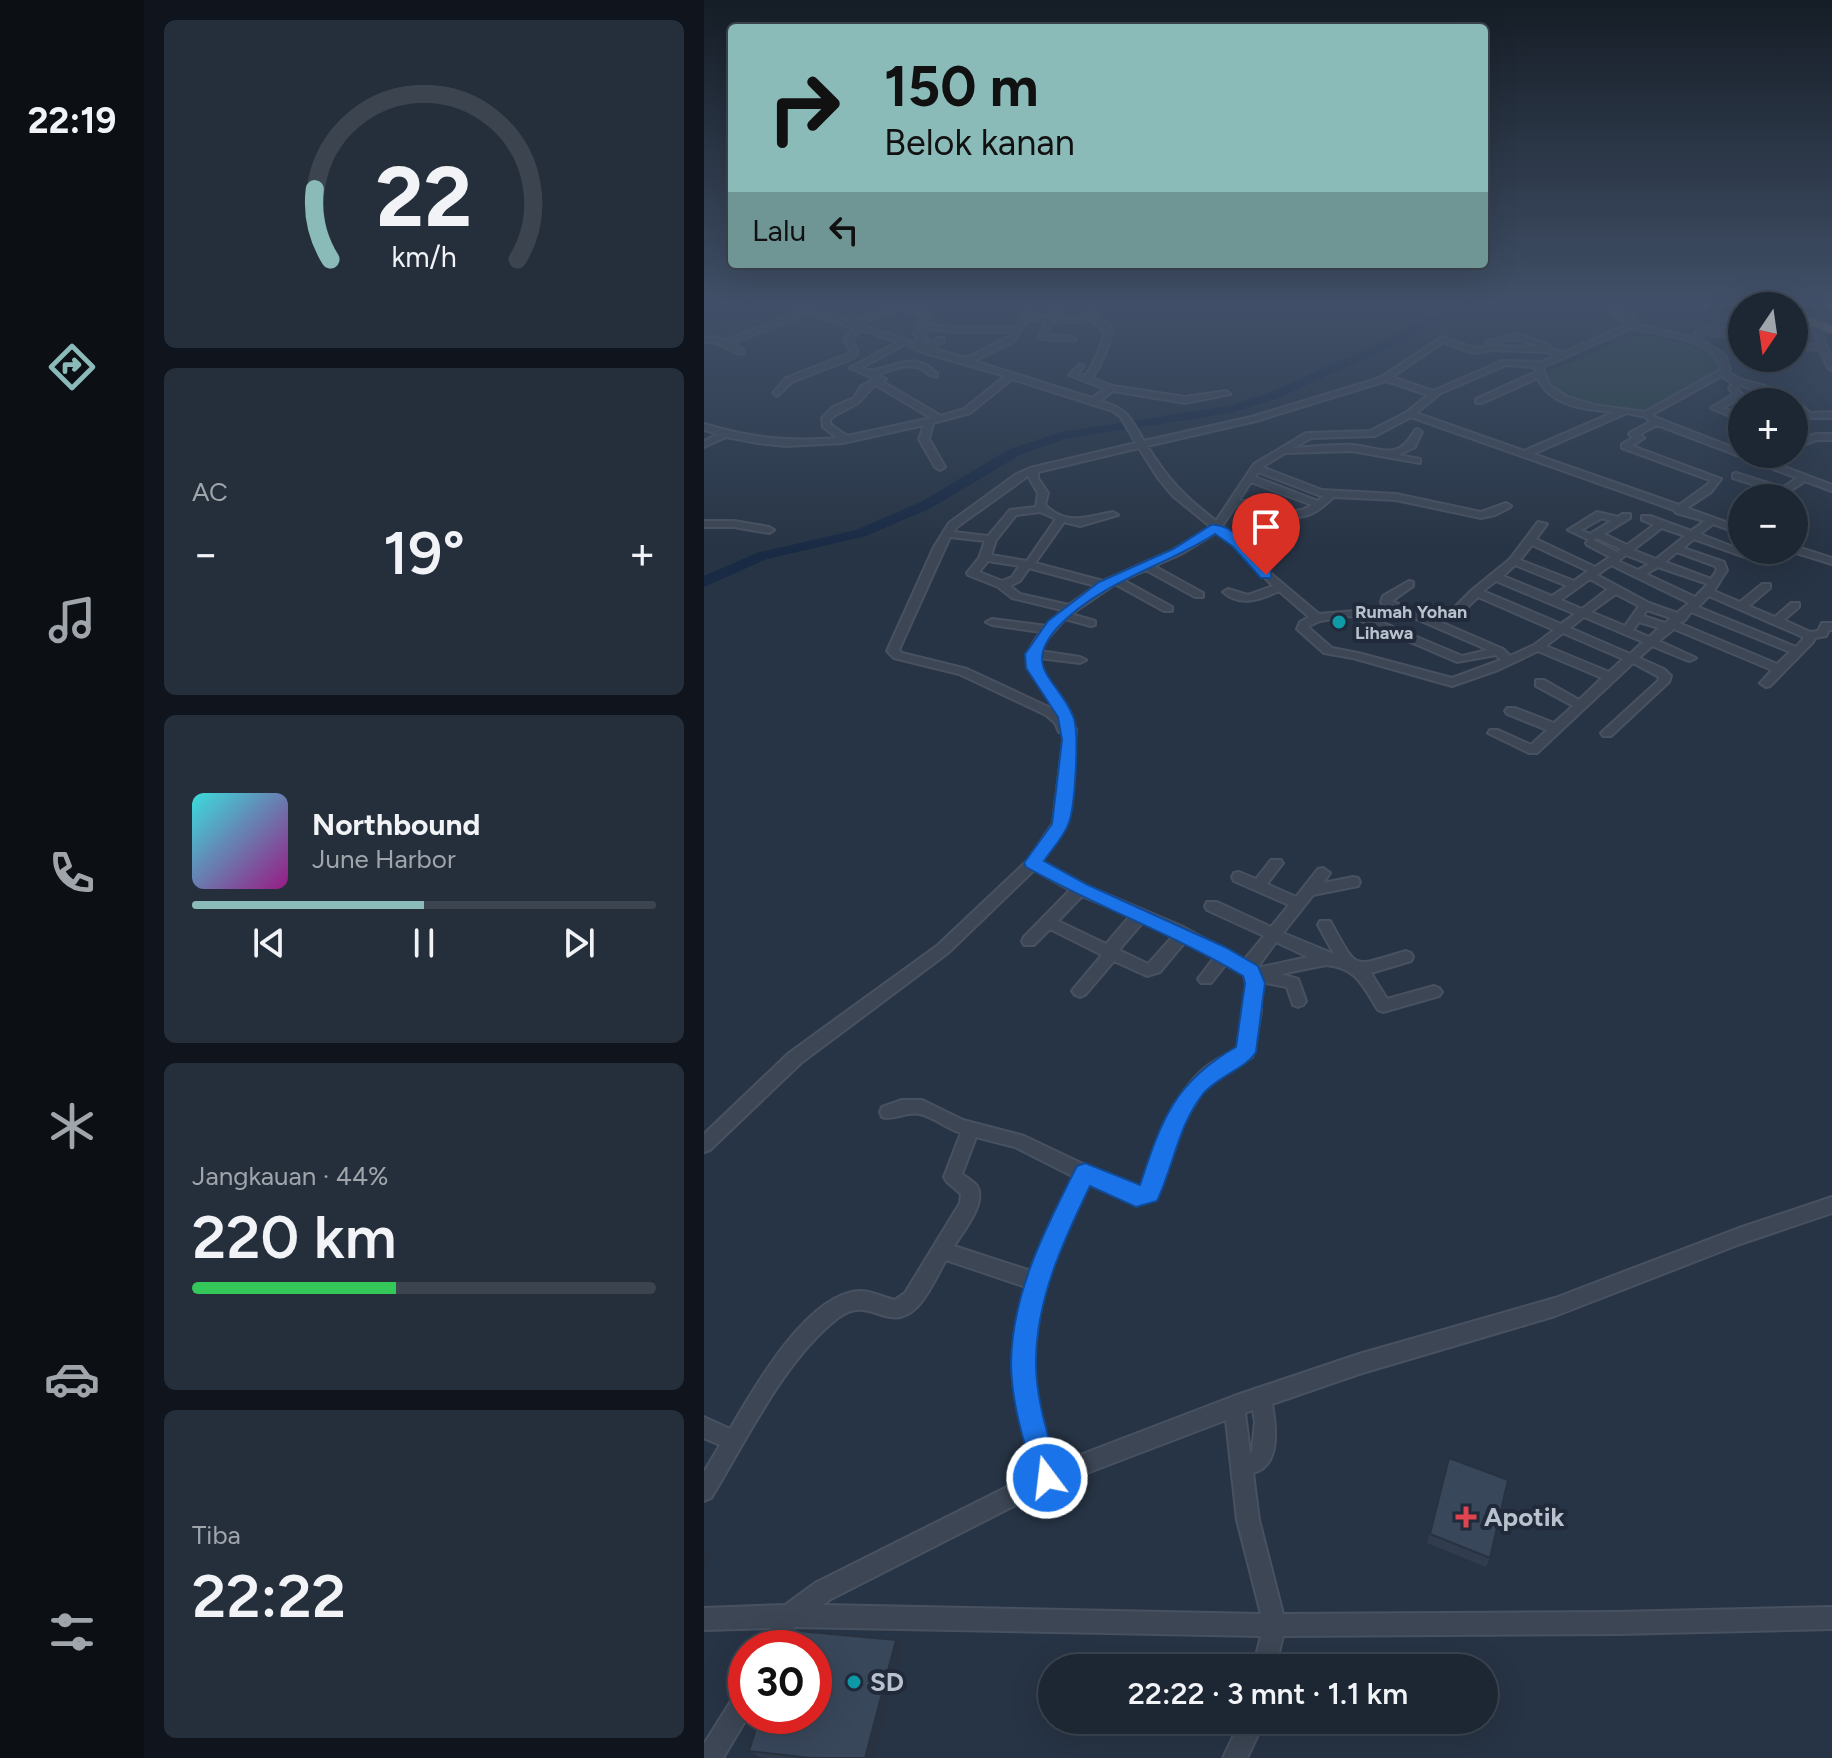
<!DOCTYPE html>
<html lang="id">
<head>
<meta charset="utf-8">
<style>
  body { margin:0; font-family:Figtree,sans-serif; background:#252f3c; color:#f1f3f6; height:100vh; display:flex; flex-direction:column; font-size:30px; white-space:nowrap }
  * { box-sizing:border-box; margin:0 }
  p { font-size:26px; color:#a0a5ac }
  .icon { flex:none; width:44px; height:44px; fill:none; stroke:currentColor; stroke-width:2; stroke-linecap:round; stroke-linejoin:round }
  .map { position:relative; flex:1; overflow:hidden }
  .sheet { display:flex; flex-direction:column; gap:20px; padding:20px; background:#10151d; width:560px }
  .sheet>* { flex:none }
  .top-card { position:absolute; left:24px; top:24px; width:760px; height:244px; border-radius:8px; box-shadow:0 8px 32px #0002,0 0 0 2px #3b444f; background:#8bbbb9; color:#111; overflow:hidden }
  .needle { width:52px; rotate:193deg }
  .buttons { position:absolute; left:1024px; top:292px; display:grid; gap:16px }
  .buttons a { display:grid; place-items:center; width:80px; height:80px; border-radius:50%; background:#1d2734; box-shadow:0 8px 32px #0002,0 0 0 2px #3b444f; font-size:40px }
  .speed { position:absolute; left:24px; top:1630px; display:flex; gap:16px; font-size:40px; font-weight:700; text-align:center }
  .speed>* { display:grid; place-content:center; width:104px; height:104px; border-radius:50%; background:#1d2734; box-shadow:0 8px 32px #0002,0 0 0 2px #3b444f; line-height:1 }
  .speed .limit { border:12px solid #d22; background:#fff; color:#111 }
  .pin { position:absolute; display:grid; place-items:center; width:68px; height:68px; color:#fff; margin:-82px -34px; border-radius:50% 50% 50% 0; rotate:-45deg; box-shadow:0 0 8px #0007 }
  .pin .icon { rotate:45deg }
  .me { position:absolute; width:88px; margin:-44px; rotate:345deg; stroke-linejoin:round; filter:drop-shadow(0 0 6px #0008) }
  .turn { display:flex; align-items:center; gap:28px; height:168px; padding:0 24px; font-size:36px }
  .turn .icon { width:104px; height:104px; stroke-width:2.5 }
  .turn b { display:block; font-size:56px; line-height:68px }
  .then { display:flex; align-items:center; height:76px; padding:0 24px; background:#0003; gap:16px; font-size:30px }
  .big { font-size:60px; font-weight:600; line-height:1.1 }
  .sheet .card { flex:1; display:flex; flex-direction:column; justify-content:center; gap:12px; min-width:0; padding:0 28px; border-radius:12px; background:#252f3c }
  .sheet .dial { align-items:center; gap:0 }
  .dial svg { height:208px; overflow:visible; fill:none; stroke:#3b444f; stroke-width:7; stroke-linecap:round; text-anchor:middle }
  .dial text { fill:#f1f3f6; stroke:none }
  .song { display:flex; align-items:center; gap:24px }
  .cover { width:96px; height:96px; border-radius:12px; background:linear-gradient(135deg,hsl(180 70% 55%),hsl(310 70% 35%)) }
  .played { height:8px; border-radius:4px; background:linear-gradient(90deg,#8bbbb9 50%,#3b444f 50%) }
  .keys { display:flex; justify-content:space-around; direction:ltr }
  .heat { display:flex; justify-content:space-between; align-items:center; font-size:44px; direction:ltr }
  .charge { height:12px; border-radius:6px; background:linear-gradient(90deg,#34c759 44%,#3b444f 0) }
  .trip { position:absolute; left:334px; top:1654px; width:460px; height:80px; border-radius:40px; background:#1d2734; box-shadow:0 8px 32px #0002,0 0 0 2px #3b444f; font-weight:600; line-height:80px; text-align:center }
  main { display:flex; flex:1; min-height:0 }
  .tabs { display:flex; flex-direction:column; width:144px; justify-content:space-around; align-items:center; background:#0c1015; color:#a0a5ac }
  .tabs .icon { width:56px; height:56px }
  .tabs .current { color:#8bbbb9 }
  .tabs b { font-size:36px; color:#f1f3f6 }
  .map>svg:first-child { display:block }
  .green { fill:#294245 }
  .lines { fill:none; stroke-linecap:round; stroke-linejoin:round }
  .river { fill:#192a44; fill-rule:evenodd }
  .minor-casing { stroke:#485160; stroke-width:4 }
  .highway-casing { stroke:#46505e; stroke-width:4 }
  .minor { fill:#3c4654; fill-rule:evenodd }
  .highway { fill:#7a6d59; fill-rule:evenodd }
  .wall { fill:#313d4e }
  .shaded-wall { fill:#283240 }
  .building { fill:#39475b; stroke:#283240; stroke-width:2 }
  .route { fill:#1a73e8; stroke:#114b97; stroke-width:2 }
  .culture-dot { fill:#0f9aa8; stroke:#202a3a; stroke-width:3 }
  .health-dot { fill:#e0444e; stroke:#202a3a; stroke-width:3 }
  .labels { text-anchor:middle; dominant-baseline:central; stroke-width:8; stroke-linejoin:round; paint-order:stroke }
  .far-poi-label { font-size:18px; font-weight:bold; fill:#b9c1cd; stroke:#202a3a; text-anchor:start }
  .near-poi-label { font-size:26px; font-weight:bold; fill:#b9c1cd; stroke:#202a3a; text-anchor:start }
</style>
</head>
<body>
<main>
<nav class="tabs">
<b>22:19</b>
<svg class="icon current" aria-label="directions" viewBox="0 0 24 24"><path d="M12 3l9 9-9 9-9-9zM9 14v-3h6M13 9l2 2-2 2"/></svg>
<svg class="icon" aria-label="music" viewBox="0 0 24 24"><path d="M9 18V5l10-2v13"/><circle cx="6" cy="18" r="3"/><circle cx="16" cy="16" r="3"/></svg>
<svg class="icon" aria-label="phone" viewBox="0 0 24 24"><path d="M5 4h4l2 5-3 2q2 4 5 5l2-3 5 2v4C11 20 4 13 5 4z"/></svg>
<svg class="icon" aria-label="climate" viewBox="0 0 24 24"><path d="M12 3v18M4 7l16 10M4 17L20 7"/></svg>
<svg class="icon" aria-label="car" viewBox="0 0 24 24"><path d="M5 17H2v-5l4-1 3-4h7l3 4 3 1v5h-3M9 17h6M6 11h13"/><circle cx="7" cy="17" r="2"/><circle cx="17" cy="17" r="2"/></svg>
<svg class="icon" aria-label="filters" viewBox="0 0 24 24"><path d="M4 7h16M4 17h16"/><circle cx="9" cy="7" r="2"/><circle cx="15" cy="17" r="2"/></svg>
</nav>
<section class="sheet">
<div class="card dial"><svg viewBox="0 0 100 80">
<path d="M14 69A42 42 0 1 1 86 69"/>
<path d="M14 69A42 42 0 0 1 8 42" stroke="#8bbbb9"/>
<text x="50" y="56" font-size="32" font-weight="700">22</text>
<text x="50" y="72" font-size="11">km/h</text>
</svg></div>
<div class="card"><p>AC</p>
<div class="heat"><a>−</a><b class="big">19°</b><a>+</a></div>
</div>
<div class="card">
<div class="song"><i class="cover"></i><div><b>Northbound</b><p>June Harbor</p></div></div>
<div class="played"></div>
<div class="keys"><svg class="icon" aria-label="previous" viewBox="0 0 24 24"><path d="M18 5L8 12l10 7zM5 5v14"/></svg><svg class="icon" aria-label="pause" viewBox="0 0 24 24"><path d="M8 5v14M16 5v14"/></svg><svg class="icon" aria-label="next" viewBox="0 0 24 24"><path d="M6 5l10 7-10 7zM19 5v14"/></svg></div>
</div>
<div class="card"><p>Jangkauan · 44%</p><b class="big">220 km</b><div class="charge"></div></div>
<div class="card"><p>Tiba</p><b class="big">22:22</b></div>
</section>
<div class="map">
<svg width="1128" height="1758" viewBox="0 0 1128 1758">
  <rect width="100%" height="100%" fill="#273445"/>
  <path class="green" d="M925,338C959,336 992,342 1019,363L1020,370C1000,381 963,406 943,411C918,418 851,403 841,378L845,371Z"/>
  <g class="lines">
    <polygon class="river" points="759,306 778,306 742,316 688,346 572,399 526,413 360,439 316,455 227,508 162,536 63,559 0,587 0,576 53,553 152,530 217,502 306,449 358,432 524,406 564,393 680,342 734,312"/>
    <g class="minor-casing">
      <g id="minor">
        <path d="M85,306H96L147,322L190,306L228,311V315L216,326L212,324L220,314L195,309L154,324L209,342L215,339L210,334L211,332L227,324L250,328H311L325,306H333L326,316L344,317L352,306H360L352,317L372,318L383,315L388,306H396L390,316L407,327C409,340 396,367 388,378L409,386L481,397L522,391L526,394L481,403L409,391L396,401C425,410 425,416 440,441L547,417L666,381L679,376L738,337L770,348L788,346L837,347L813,339L786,344L782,342L814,334L846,345V349L860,352L923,325L907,312L914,306H923L916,312L928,318L931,324L990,338L992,332L1038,314V319L1009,331L1038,336V340L1002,334L999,335L997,340L1021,355L1026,369L1024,372C1035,381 1047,382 1061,386C1078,393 1093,401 1106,413L1128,412V418H1101L1090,408V402C1072,402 1054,390 1036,385L1033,389L1039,395L1038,397L1018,408L1038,415V421L1035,420L1007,408L1030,394L1025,389L1028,384L1018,376L949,414L951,417L1038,451V454H1046L1128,485V491L1101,481L1083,493H1077V489L1093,478L953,425L936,434L940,438L928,446L1017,479L1007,492L983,508L1038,528V534L1009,524L996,534L1050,555L1049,557H1041L990,539L979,548L1020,562L1023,570L1010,591L1036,602L1058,584H1066V588L1045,606L1071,617L1087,603H1095V607L1080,620L1106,632L1114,631L1118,623H1128V630H1125L1122,636L1111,638L1109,642L1066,686L1062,687L1056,683L1068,670L970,629L955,641L992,658L986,661L982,660L948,646L935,658L960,669L967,676L965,682L907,736H899L897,733L954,681L955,677L929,663L833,753H825L784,733L786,730H794L827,745L843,730L803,714L801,711L803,708H811L850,723L869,706L832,686V680H840L875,700L898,678L834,651L794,670L748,686L649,658L620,653L593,629L596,622L605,617L575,591C556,600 536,607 519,592L524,589L544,595L569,586L529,545L513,532L477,554L450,566L499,593V597H491L442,570L419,580L468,607V611H460L411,584L367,614L391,621V625L387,626L361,619L339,644L336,651L376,657L382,660L376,663L335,658L336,668L363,707L372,730L363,824L337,861L381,885L477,926L540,960L560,936L503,910L501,906L503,902H513L567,927L585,905L530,881L528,877L530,873L535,872L552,879L567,860H577L579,863L563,884L592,897L614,869L619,868L626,873L619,883L649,877L654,878L656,882L654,886L609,895L579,933L630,954L614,925L616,921H626C655,972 646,967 702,951L707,953L709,957L707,961L667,973L683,999L730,986L735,988L738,992L735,996L679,1012L674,1010C659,986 653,968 622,965L577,974L594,979L602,1001L599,1005L594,1007L589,1005L583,987L557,982V1011L550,1052L548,1057L516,1075L498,1092L473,1134L451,1200L432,1205L384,1184C353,1244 324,1310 331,1380C333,1409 342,1437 350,1465L530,1396L655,1354L851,1298L1035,1228L1128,1197V1213L1036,1244L851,1316L655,1374L568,1404C572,1427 577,1466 549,1473L555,1520L579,1614L913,1612L1128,1607V1629L913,1634L579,1636L571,1668H549L557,1636L91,1627L81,1648H58L67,1628L0,1630V1608L81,1605L111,1583L331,1473C313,1404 303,1358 322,1287L242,1260C233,1275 225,1295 213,1307C183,1336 167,1293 134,1318C79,1361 43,1440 7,1498L0,1501V1472L16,1445L0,1438V1417L26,1429C50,1388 103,1294 155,1291C167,1290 180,1298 191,1300L201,1293L256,1203L257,1194L243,1182L240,1177L257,1133C243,1129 230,1117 216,1114C202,1111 190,1121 178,1117L176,1112L178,1107L198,1100H218L259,1120L320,1136L425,1186L432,1189L438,1188C452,1145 466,1097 502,1067C512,1059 524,1054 535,1048L543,999L541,974L522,964L507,983H497L494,979L510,958L481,942L456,972L443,976L410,961L381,995L376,997L371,995L368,991L371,987L398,955L346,929L330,945H320L318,941L320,937L366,890L330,870L244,953L97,1063L6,1150L0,1152V1134L85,1053L234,945L324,860L349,823L360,733L355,732L351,723L342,715L255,674L190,658L183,651L230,547L245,523L311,475L326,468L432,443L416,416L409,411L308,379L266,413L229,423L225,439L241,467L236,470L231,467L215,439L220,425L139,443L82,446L54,443L22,437L0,447V441L14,434L0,430V424C47,438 84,442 133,438L119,427L118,418L129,407L150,398L157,386L171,379L146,368L194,342L157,330L148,339L154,352L150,358L88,382L73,396L69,393L82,378L144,354L146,352L140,339L150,328L105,313L28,343L39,350V354C23,353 22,341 0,342V338L13,337L22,340L97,311ZM323,320L342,321L334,337L338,339L368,341L372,339L368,337L343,335L349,321L372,322L385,320L400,330C399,344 389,365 381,376L374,374L380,366L376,364L365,375L401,389L388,398L270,361L310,341ZM928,328C956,335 1007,337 1018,369L941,412L890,405L863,397L845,385L839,367ZM228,329L250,332H307L304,337L262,358L227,348L240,342V338H234L220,345L217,344L224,339L219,334ZM739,342L769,353L788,350L841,352L853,355L838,362L798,361L729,391L688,377ZM201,344L215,351L301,376L260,409L237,416L179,382L182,379L174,375C185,370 203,363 215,368C223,371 223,376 233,377V373C229,371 226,367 222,365C201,353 177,376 157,368ZM802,365L831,367L832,372L772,399V403H778L834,378C845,406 883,410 910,412L820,451L712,413L737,393ZM682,381L724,395L703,412L666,431L602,433L550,464L512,521C479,495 466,482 443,446L552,421ZM172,385L227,418L143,436L126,424V419C135,411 150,408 157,400C164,393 163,390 172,385ZM923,413L942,417L946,422L927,432L925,434L929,438L918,444V448L1006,480L1004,484L975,505L829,454ZM707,417L970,510L972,513L1001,521L987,531L946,516H938V520L950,525L923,545L900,534L926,518V514H918L914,517L893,512L864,530L885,540L882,543L883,545L906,557L891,567L832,539L843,524L834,522L806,559L768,590L745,613L747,615H755L774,597L850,630L830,645L806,656L799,649L688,601L709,586V582L705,581L679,596L677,602L678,604L784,650L758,656L651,611L615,614L566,573L537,541L518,526L532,505C554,511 587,524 609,513C617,509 624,502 630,497L692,500L777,518L791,515L805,508L807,506L802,503L777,512L692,494L618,490L558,467L581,453L648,451L716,463V459L695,455L711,447L718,432L714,429L711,430C694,462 678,448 649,445C630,444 609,447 590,448L607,438L671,436ZM435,448L454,478L469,496L507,527L469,550L399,581L331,563L360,522L376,526L414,515L409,512C383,516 364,527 341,505L344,493L334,478V472ZM554,472L614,495L619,496L614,501L551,477ZM324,476L334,493L332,507L306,510L284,536L250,532L253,527ZM547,482L608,505L598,510L590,511L535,500ZM336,512L352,519L323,561L287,555L292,540L312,515ZM898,518L907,521L886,534L877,530ZM958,528L981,536L952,559L929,550ZM246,537L281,541L275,558L263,573L264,575L294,587L308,598L358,610L343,626L288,619L282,622L288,625L337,632C307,667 338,680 353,711L263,669L198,653L195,650ZM893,538L917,549L913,552L889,540ZM828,545L884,571L870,581L816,560ZM973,552L1011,566L1013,570L1007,579L961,562ZM922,555L945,564L934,570L914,561ZM284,561L315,566L308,577L298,581L275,572ZM811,565L863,586L848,596L799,576ZM907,565L985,603L973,613L945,603L893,575ZM954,567L1004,584L991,597L942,574ZM325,568L392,586L365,605L316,594L306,586L316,581ZM886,579L904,589L878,609L857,600ZM792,581L871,614L857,624L779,591ZM912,594L935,606L921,626L887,612ZM1005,596L1099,637V639L1092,647L994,607ZM943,610L967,618L961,623L939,616ZM987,612L1086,652L1073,664L975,623L981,620ZM646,616L753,662L792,655L797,660L748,678L654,653L628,648L605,628V626L616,621ZM880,617L939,642L926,654L866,628ZM935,622L955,628L945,637L929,630ZM859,633L919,659L905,672L842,646ZM378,896L426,916L402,944L354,921ZM439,922L470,935L444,964L415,950ZM572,942L604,957L553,968ZM272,1137L311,1147L370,1177L341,1236L327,1271L250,1246C259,1232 283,1203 273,1186C270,1182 262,1177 258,1174ZM549,1410L551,1422L548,1452L546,1453L541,1413ZM522,1420L533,1520L557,1614L118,1605L127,1599L349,1486Z"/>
        <polygon points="254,306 268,306 264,308"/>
        <polygon points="1106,321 1113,323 1128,358 1128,370 1124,368 1116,350 1090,348 1090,344 1114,345"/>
        <polygon points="1038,427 1038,434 1032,434 1032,430"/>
        <polygon points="1112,434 1128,434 1128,440 1113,440 1090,448 1090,442"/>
        <polygon points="1032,473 1070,485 1072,487 1067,490 1029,478 1029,474"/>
        <polygon points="0,521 30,521 65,527 70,530 65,533 30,527 0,527"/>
        <polygon points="1090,546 1128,558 1128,564 1086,551 1090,550"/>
        <polygon points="42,1686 42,1716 44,1716 19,1758 0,1758 0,1744 34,1690"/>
        <polygon points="537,1720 561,1720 543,1758 519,1758"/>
      </g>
    </g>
    <g class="highway-casing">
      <polygon id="highway" points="1090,313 1128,326 1128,333 1090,320"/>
    </g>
    <use href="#minor" class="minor"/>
    <use href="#highway" class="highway"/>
  </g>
  <g class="wall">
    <polygon points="742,1468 786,1558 782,1567 723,1543"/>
    <polygon points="199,1648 171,1758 62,1758 56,1757 45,1751"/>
    <polygon points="712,1720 742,1720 740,1725 712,1724"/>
  </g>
  <g class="shaded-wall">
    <polygon points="2,1550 7,1554 0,1570 0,1554"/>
    <polygon points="192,1640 199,1648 171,1758 161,1758"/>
  </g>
  <g class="building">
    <polygon points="745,1458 804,1480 786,1558 726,1534"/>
    <polygon points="83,1630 192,1640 161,1758 106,1758 45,1751 56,1716 110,1716 110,1648 77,1648"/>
    <polygon points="713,1664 740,1665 740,1668 713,1668"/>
  </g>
  <linearGradient id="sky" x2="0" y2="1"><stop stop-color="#151d26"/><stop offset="0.55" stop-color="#415068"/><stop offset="1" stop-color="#415068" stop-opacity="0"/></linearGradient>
  <rect width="1128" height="552" fill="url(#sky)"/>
  <path class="route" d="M507,525C530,522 553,557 567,572V578H557L528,546L511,534C461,566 396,582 354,627C317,668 354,679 369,716C376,731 371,810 364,825C359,838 347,850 340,861L382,884L521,947L554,966L561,983L552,1052C544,1067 513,1077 499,1094C474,1126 470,1165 453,1201L432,1207L386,1186C359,1242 332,1299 332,1363C332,1402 346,1441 356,1478L353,1488L343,1491L333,1488L330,1478C320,1441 307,1402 307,1363C308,1292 342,1227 373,1166L381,1163L436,1185C457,1121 470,1082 532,1047L541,983L539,976C469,934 393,907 322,867L320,863L348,824L358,740L354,717L322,668L321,654L344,621L395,582L469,549Z"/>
  <g class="culture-dot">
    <circle cx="635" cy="622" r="8"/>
    <circle cx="150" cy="1682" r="8"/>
  </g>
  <path class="health-dot" d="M758 1505h8v8h8v8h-8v8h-8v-8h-8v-8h8z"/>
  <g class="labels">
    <g class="far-poi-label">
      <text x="651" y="612">Rumah Yohan<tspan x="651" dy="21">Lihawa</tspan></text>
    </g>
    <g class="near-poi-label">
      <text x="780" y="1517">Apotik</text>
      <text x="166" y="1682">SD</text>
    </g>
  </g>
</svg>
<div class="buttons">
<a><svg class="needle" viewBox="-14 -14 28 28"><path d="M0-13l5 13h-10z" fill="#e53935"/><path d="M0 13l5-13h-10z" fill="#a0a5ac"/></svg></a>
<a>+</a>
<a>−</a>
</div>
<div class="speed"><div class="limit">30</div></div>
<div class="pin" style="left:562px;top:575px;background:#d93025"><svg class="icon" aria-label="arrive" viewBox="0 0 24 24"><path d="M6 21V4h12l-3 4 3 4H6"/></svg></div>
<svg class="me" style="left:343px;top:1478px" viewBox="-20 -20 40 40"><circle r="17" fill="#1a73e8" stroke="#fff" stroke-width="3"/><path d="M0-11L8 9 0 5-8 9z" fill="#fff"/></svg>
<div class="trip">22:22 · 3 mnt · 1.1 km</div>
<div class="top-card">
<div class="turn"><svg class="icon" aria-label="right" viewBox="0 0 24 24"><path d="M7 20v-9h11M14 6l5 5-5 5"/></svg><div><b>150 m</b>Belok kanan</div></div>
<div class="then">Lalu<svg class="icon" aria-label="left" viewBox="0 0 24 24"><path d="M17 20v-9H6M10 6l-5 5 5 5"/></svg></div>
</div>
</div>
</main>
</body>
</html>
